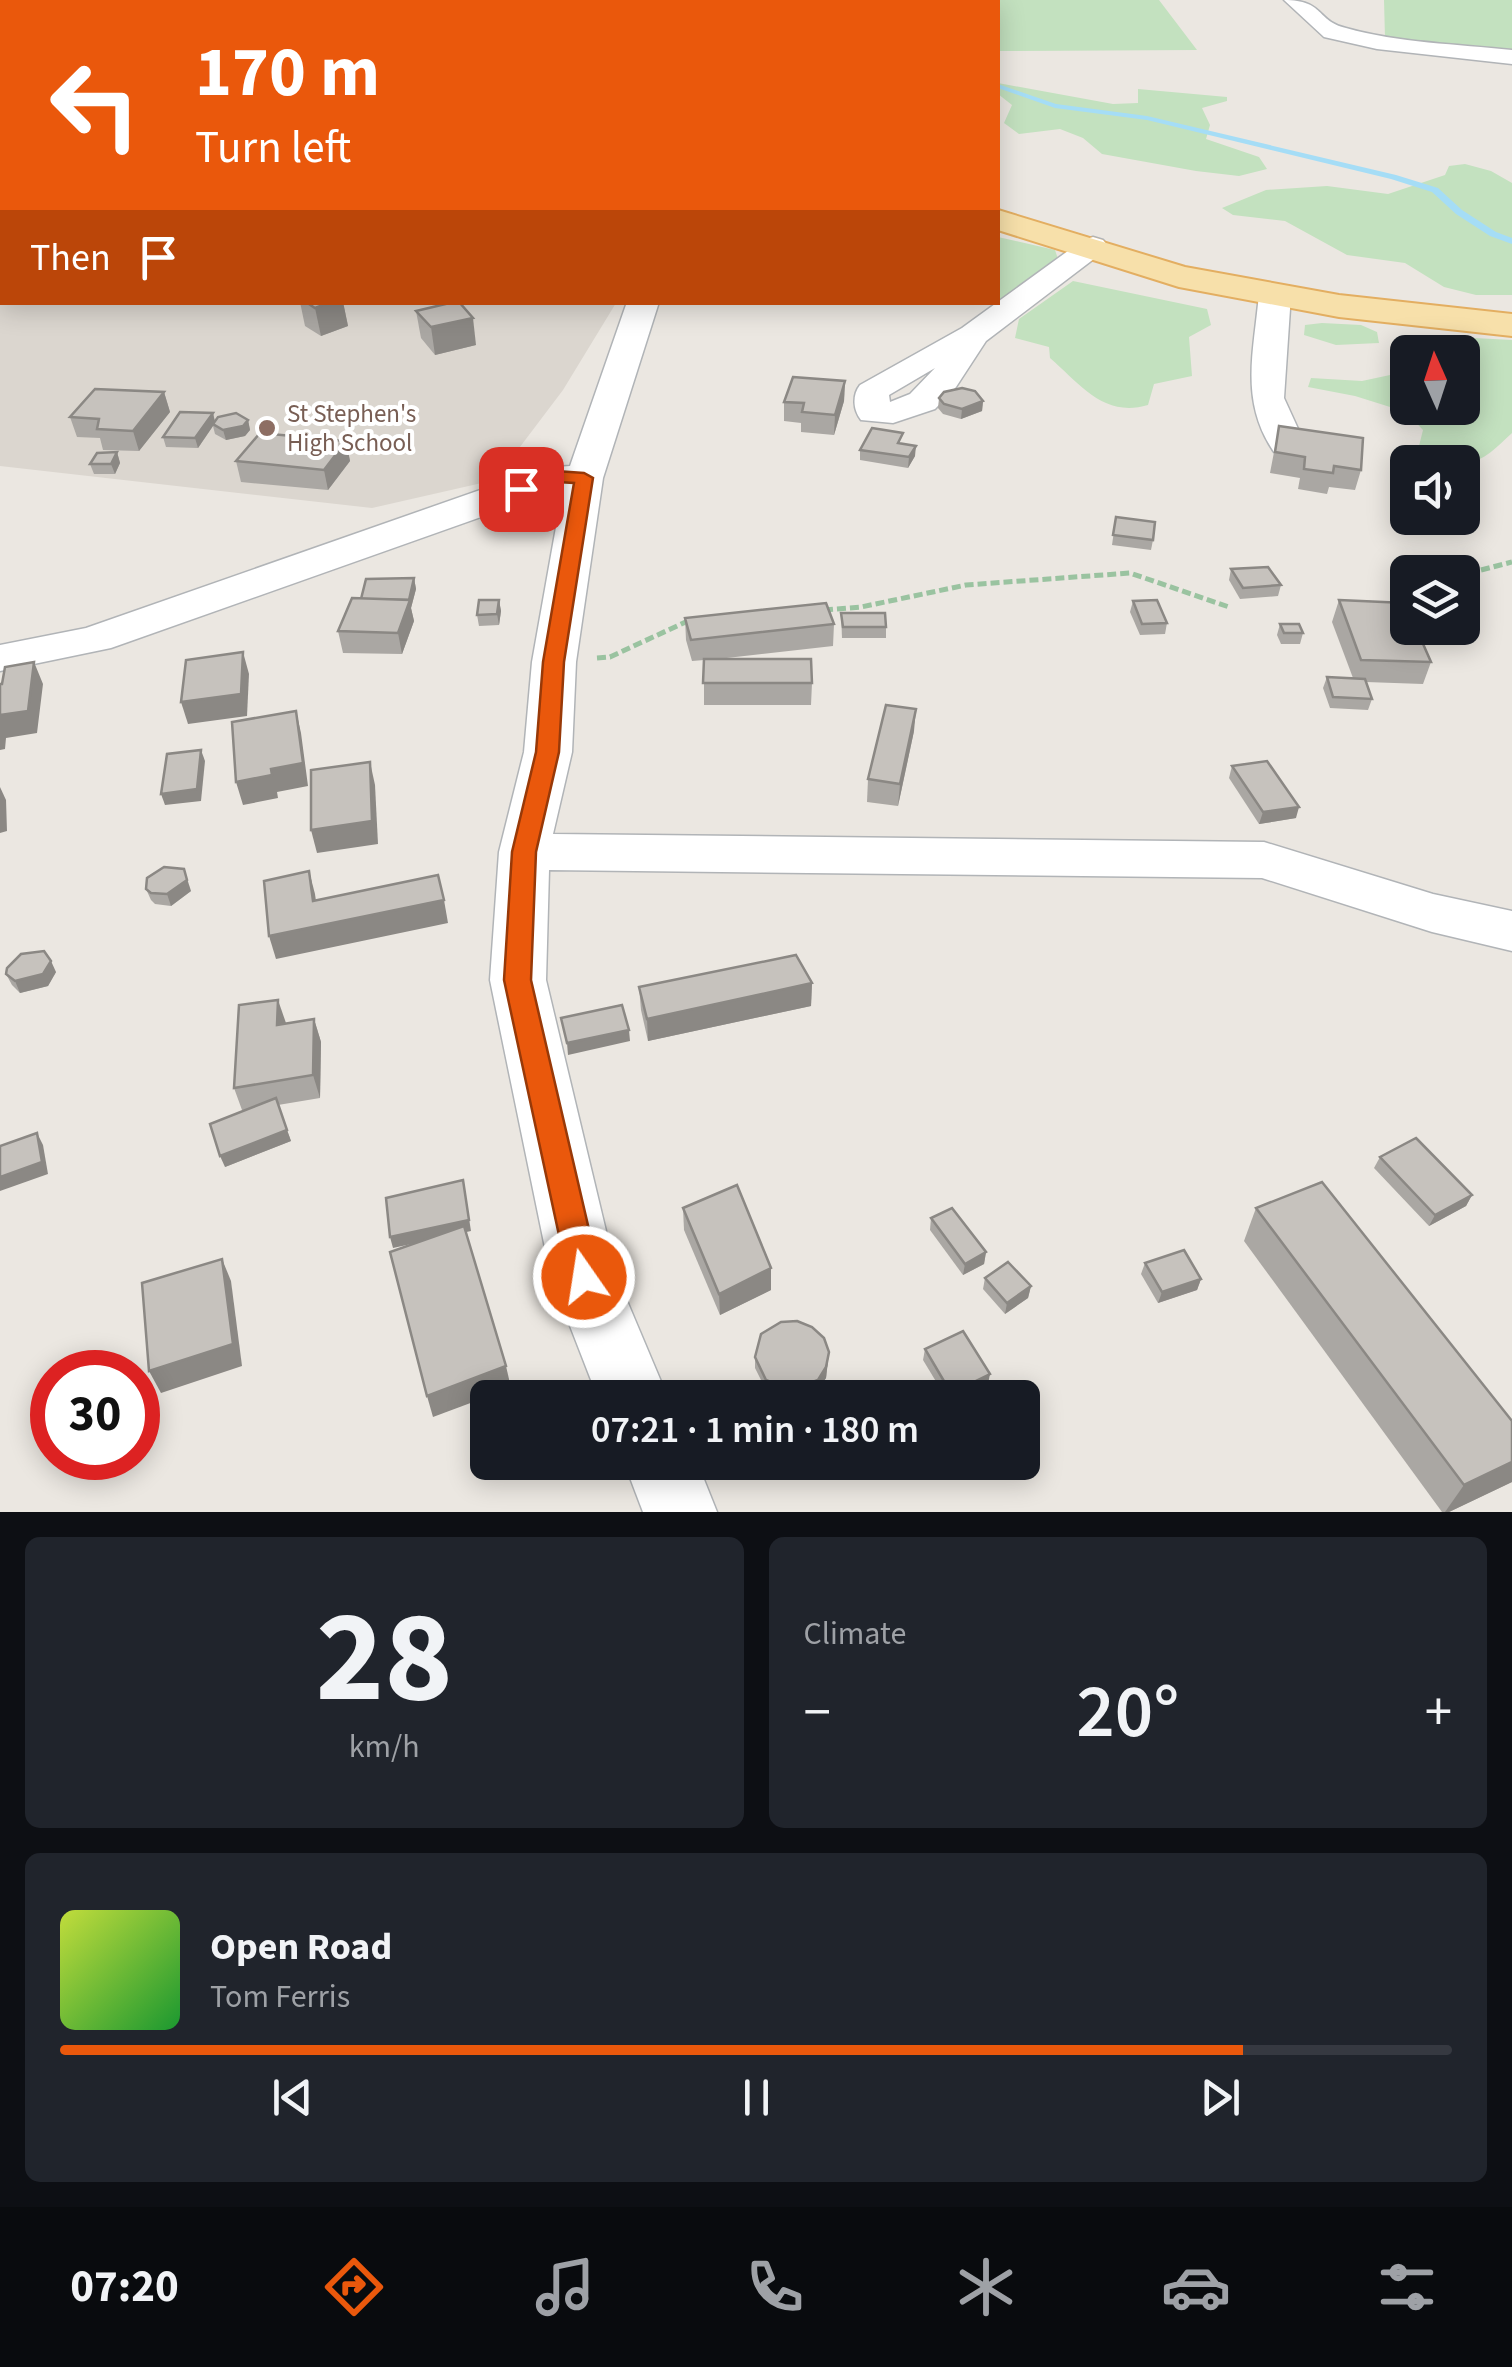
<!DOCTYPE html>
<html lang="en">
<head>
<meta charset="utf-8">
<style>
  body { margin:0; font-family:"Source Sans 3",sans-serif; background:#20242c; color:#f1f3f6; height:100vh; display:flex; flex-direction:column; font-size:38px; white-space:nowrap }
  * { box-sizing:border-box; margin:0 }
  p { font-size:32px; color:#9ea1a6 }
  .icon { flex:none; width:55px; height:55px; fill:none; stroke:currentColor; stroke-width:2; stroke-linecap:round; stroke-linejoin:round }
  .map { position:relative; height:1512px; overflow:hidden }
  .panel { display:flex; flex-direction:column; gap:25px; padding:25px; background:#0d0f14; flex:1 }
  .panel>* { flex:none }
  .guide { position:absolute; left:0px; top:0px; width:1000px; height:305px; box-shadow:0 5px 25px #0003; background:#ea580c; color:#fff; overflow:hidden }
  .needle { width:65px; rotate:357deg }
  .tools { position:absolute; left:1390px; top:335px; display:grid; gap:20px }
  .tools a { display:grid; place-items:center; width:90px; height:90px; border-radius:15px; background:#171b24; box-shadow:0 5px 25px #0003; font-size:50px }
  .speed { position:absolute; left:30px; top:1350px; display:flex; gap:20px; font-size:50px; font-weight:700; text-align:center }
  .speed>* { display:grid; place-content:center; width:130px; height:130px; border-radius:50%; background:#171b24; box-shadow:0 5px 25px #0003; line-height:1 }
  .speed .limit { border:15px solid #d22; background:#fff; color:#111 }
  .pin { position:absolute; display:grid; place-items:center; width:85px; height:85px; color:#fff; margin:-42px; border-radius:20px; box-shadow:0 5px 15px #0006 }
  .me { position:absolute; width:110px; margin:-55px; rotate:347deg; stroke-linejoin:round; filter:drop-shadow(0 0 8px #0008) }
  .turn { display:flex; align-items:center; gap:35px; height:210px; padding:0 30px; font-size:45px }
  .turn .icon { width:130px; height:130px; stroke-width:2.5 }
  .turn b { display:block; font-size:70px; line-height:85px }
  .then { display:flex; align-items:center; height:95px; padding:0 30px; background:#0003; gap:20px; font-size:38px }
  .big { font-size:75px; font-weight:600; line-height:1.1 }
  .panel .card { flex:1; display:flex; flex-direction:column; justify-content:center; gap:15px; min-width:0; padding:0 35px; border-radius:15px; background:#20242c }
  .panel .dial { align-items:center; gap:0 }
  .dial b { font-size:130px; line-height:1 }
  .song { display:flex; align-items:center; gap:30px }
  .cover { width:120px; height:120px; border-radius:15px; background:linear-gradient(135deg,hsl(70 70% 55%),hsl(130 70% 35%)) }
  .played { height:10px; border-radius:5px; background:linear-gradient(90deg,#ea580c 85%,#363941 85%) }
  .keys { display:flex; justify-content:space-around; direction:ltr }
  .heat { display:flex; justify-content:space-between; align-items:center; font-size:55px; direction:ltr }
  .panel .tiles { flex:1; display:grid; gap:25px; grid-template-columns:1fr 1fr }
  .card:last-child { grid-column:span 2 }
  .trip { position:absolute; left:470px; top:1380px; width:570px; height:100px; border-radius:15px; background:#171b24; box-shadow:0 5px 25px #0003; font-weight:600; line-height:100px; text-align:center }
  .tabs { display:flex; height:160px; justify-content:space-around; align-items:center; background:#090b0e; color:#9ea1a6 }
  .tabs .icon { width:70px; height:70px }
  .tabs .current { color:#ea580c }
  .tabs b { font-size:45px; color:#f1f3f6 }
  .map>svg:first-child { display:block }
  .education { fill:#dbd6cf }
  .green { fill:#c3e1bf; fill-rule:evenodd }
  .lines { fill:none; stroke-linecap:round; stroke-linejoin:round }
  .stream { fill:#a5ddf6; fill-rule:evenodd }
  .minor-casing { stroke:#b1b4b7; stroke-width:3 }
  .major-casing { stroke:#e3ae61; stroke-width:4 }
  .path-far1 { stroke:#9ac3a0; stroke-width:2.5; stroke-dasharray:5 2.5; stroke-linecap:butt }
  .path { stroke:#9ac3a0; stroke-width:5; stroke-dasharray:9 4; stroke-linecap:butt }
  .minor { fill:#fff; fill-rule:evenodd }
  .major { fill:#f7e0aa; fill-rule:evenodd }
  .wall { fill:#aaa7a3 }
  .shaded-wall { fill:#8b8884 }
  .building { fill:#c6c2bd; stroke:#8b8884; stroke-width:2.5 }
  .route { fill:#ea580c; stroke:#983908; stroke-width:2.5 }
  .education-dot { fill:#8d6e63; stroke:#fff; stroke-width:4 }
  .labels { text-anchor:middle; dominant-baseline:central; stroke-width:8; stroke-linejoin:round; paint-order:stroke }
  .far-education-label { font-size:25px; fill:#785e54; stroke:#fff; text-anchor:start }
</style>
</head>
<body>
<div class="map">
<svg width="1512" height="1512" viewBox="0 0 1512 1512">
  <rect width="100%" height="100%" fill="#ebe7e1"/>
  <polygon class="education" points="0,141 2,302 616,303 563,390 495,480 372,508 0,466"/>
  <g class="green">
    <polygon points="958,0 1159,0 1197,50 998,51 998,2"/>
    <polygon points="1384,0 1512,0 1512,49 1385,38"/>
    <polygon points="998,83 1113,104 1138,103 1138,89 1227,97 1227,101 1202,108 1210,125 1206,139 1259,157 1267,169 1239,176 1196,171 1102,154 1083,138 1060,129 1019,134 1004,123 1012,105 998,94"/>
    <polygon points="1465,164 1491,171 1512,183 1512,295 1476,295 1444,287 1405,263 1347,255 1285,221 1233,215 1222,208 1266,190 1327,186 1388,194 1445,175 1449,166"/>
    <polygon points="998,237 1055,250 1059,262 998,301"/>
    <path d="M1073,281L1207,309L1211,325L1189,337L1192,376L1154,384L1148,405C1104,418 1081,385 1050,358L1049,347L1015,338L1019,319Z"/>
    <polygon points="1322,323 1361,325 1377,332 1379,343 1336,345 1304,335 1305,325"/>
    <path d="M1417,335L1512,340V433C1480,463 1478,466 1432,461L1419,446L1423,430L1406,412L1355,396L1308,387L1311,378L1362,381L1390,375L1392,351ZM1408,352H1462V408H1408Z"/>
  </g>
  <g class="lines">
    <polygon class="stream" points="998,84 1056,104 1147,116 1396,175 1438,188 1462,210 1496,232 1512,238 1512,244 1490,236 1456,214 1432,192 1391,179 1147,120 1055,108 998,88"/>
    <g class="minor-casing">
      <g id="minor">
        <polygon points="809,0 833,0 834,2 810,2"/>
        <path d="M1284,0C1325,0 1316,21 1346,28C1399,43 1457,44 1512,50V64L1377,49L1324,37Z"/>
        <path d="M1093,237L1103,240L1108,246L1103,252L986,341L956,387L935,409L893,423L861,420C853,410 852,395 860,385L962,328L1083,240ZM935,368L910,394L890,402L889,395Z"/>
        <path d="M1275,285L1286,287L1291,294L1284,398L1305,444L1300,452L1287,455L1274,452C1239,401 1254,351 1259,294L1264,287Z"/>
        <polygon points="627,302 659,302 603,478 576,662 572,752 553,834 1264,842 1433,894 1512,911 1512,951 1432,932 1262,878 549,870 546,980 617,1277 668,1398 598,1398 551,1277 490,980 499,852 524,752 532,662 563,488 111,648 0,671 0,645 86,628 543,468 570,466"/>
        <polygon points="624,1462 697,1462 717,1512 643,1512"/>
      </g>
    </g>
    <g class="major-casing">
      <g id="major">
        <rect x="0" y="116" width="2" height="18"/>
        <polygon points="998,210 1185,267 1339,295 1512,314 1512,336 1339,317 1179,287 998,230"/>
      </g>
    </g>
    <polyline class="path-far1" points="511,2 515,0"/>
    <g class="path">
      <polyline points="1481,570 1512,562"/>
      <polyline points="824,610 861,607 966,585 1130,573 1229,607"/>
      <polyline points="597,658 610,657 692,619"/>
    </g>
    <use href="#minor" class="minor"/>
    <use href="#major" class="major"/>
  </g>
  <g class="wall">
    <polygon points="300,302 343,302 348,326 321,336 305,326"/>
    <polygon points="416,311 476,345 435,355 421,338"/>
    <polygon points="845,381 844,401 834,435 801,432 801,423 784,421 784,402"/>
    <polygon points="164,392 170,412 139,451 103,450 100,438 77,437 70,417"/>
    <polygon points="939,398 983,401 982,411 961,419 943,414 938,408"/>
    <polygon points="213,413 215,421 248,420 250,430 245,436 226,440 215,434 213,426 198,448 166,447 163,437"/>
    <polygon points="1279,426 1361,470 1355,490 1329,487 1327,494 1298,489 1300,478 1270,473"/>
    <polygon points="346,441 350,461 328,490 241,482 236,461"/>
    <polygon points="902,444 915,456 908,468 860,460 860,450"/>
    <polygon points="117,452 120,463 115,474 94,474 90,464"/>
    <polygon points="1116,517 1153,540 1151,550 1112,545"/>
    <polygon points="1231,569 1281,585 1278,596 1240,599 1229,580"/>
    <polygon points="414,578 416,589 411,608 414,621 402,654 343,653 338,631 361,599"/>
    <polygon points="499,600 501,611 499,625 479,626 477,615"/>
    <polygon points="1339,600 1431,662 1423,684 1366,682 1372,699 1368,710 1330,708 1323,688 1327,677 1353,678 1332,622"/>
    <polygon points="1133,601 1167,623 1165,634 1140,635 1130,612"/>
    <polygon points="841,613 886,627 886,638 842,638"/>
    <polygon points="685,618 834,624 833,646 718,659 812,683 811,705 704,705 704,660 692,661 686,640"/>
    <polygon points="1280,624 1303,633 1300,644 1281,644 1277,635"/>
    <polygon points="914,731 898,806 867,802 868,779"/>
    <polygon points="1232,766 1296,818 1259,824 1229,778"/>
    <polygon points="146,889 191,891 171,906 155,904 151,900"/>
    <polygon points="56,972 48,986 20,993 12,985 6,974"/>
    <polygon points="812,983 811,1006 648,1041 641,1010 639,987"/>
    <polygon points="314,1019 321,1042 320,1098 278,1105 291,1141 225,1167 247,1110 242,1110 234,1088 286,1024"/>
    <polygon points="1380,1157 1472,1195 1466,1206 1429,1226 1374,1168"/>
    <polygon points="683,1208 771,1268 771,1290 720,1315 684,1230"/>
    <polygon points="1256,1208 1512,1482 1449,1512 1442,1512 1244,1241"/>
    <polygon points="931,1218 986,1252 984,1264 963,1275 930,1230"/>
    <polygon points="1145,1263 1201,1279 1197,1290 1158,1303 1141,1274"/>
    <polygon points="985,1278 1031,1286 1028,1298 1005,1314 983,1289"/>
    <polygon points="925,1349 988,1384 961,1398 946,1398 923,1360"/>
    <polygon points="829,1352 826,1378 817,1391 799,1398 782,1398 766,1390 755,1368 755,1357"/>
  </g>
  <g class="shaded-wall">
    <polygon points="331,302 343,302 348,326 321,336 315,308"/>
    <polygon points="473,318 476,345 435,355 431,327"/>
    <polygon points="845,381 844,401 834,435 835,415"/>
    <polygon points="164,392 170,412 139,451 133,431"/>
    <polygon points="983,401 982,411 961,419 962,409"/>
    <polygon points="213,413 215,423 198,448 195,438"/>
    <polygon points="248,420 250,430 245,436 226,440 223,430"/>
    <polygon points="346,441 350,461 328,490 324,470"/>
    <polygon points="916,446 915,456 908,468 909,457"/>
    <polygon points="117,452 120,463 115,474 111,464"/>
    <polygon points="414,578 416,589 411,608 414,621 402,654 398,633"/>
    <polygon points="499,600 501,611 499,625 497,614"/>
    <polygon points="243,652 249,674 247,716 188,724 181,702"/>
    <polygon points="34,662 43,684 37,733 6,738 5,749 0,750 0,715"/>
    <polygon points="916,709 914,731 898,806 900,784"/>
    <polygon points="296,711 301,733 308,786 277,792 278,798 243,805 236,782"/>
    <polygon points="201,750 205,761 201,801 165,805 161,794"/>
    <polygon points="370,762 375,785 378,844 317,853 311,830"/>
    <polygon points="0,787 6,800 7,831 0,833"/>
    <polygon points="1299,807 1296,818 1259,824 1263,812"/>
    <polygon points="184,869 191,891 171,906 167,894"/>
    <polygon points="309,871 315,894 319,923 313,901"/>
    <polygon points="444,900 448,923 276,959 269,936"/>
    <polygon points="51,961 56,972 48,986 20,993 15,981"/>
    <polygon points="812,983 811,1006 648,1041 647,1019"/>
    <polygon points="278,1000 286,1023 285,1048 277,1025"/>
    <polygon points="314,1019 321,1042 320,1098 313,1075"/>
    <polygon points="629,1030 630,1041 568,1055 567,1043"/>
    <polygon points="287,1130 291,1141 225,1167 220,1156"/>
    <polygon points="37,1133 43,1145 48,1174 0,1191 0,1177"/>
    <polygon points="463,1180 471,1231 393,1248 390,1237"/>
    <polygon points="1472,1195 1466,1206 1429,1226 1435,1215"/>
    <polygon points="986,1252 984,1264 963,1275 965,1264"/>
    <polygon points="222,1259 231,1281 242,1366 161,1393 149,1371"/>
    <polygon points="771,1268 771,1290 720,1315 719,1294"/>
    <polygon points="1201,1279 1197,1290 1158,1303 1162,1292"/>
    <polygon points="1031,1286 1028,1298 1005,1314 1007,1303"/>
    <polygon points="829,1352 826,1378 817,1391 799,1398 790,1398 790,1390"/>
    <polygon points="506,1366 511,1388 433,1417 427,1396"/>
    <polygon points="990,1374 988,1384 961,1398 950,1398 951,1393"/>
    <polygon points="1512,1462 1512,1482 1449,1512 1445,1512 1464,1485"/>
  </g>
  <g class="building">
    <polygon points="896,0 936,0 936,2 897,2"/>
    <polygon points="306,302 331,302 315,308"/>
    <polygon points="454,302 459,302 473,318 431,327 416,311"/>
    <polygon points="793,377 845,381 835,415 802,412 804,403 784,402"/>
    <polygon points="962,388 975,391 983,401 962,409 944,404 939,398 944,392"/>
    <polygon points="95,389 164,392 133,431 97,429 99,419 70,417"/>
    <polygon points="180,412 213,413 195,438 163,437"/>
    <polygon points="236,413 248,420 243,426 223,430 213,424 218,417"/>
    <polygon points="1279,426 1363,438 1361,470 1334,466 1333,473 1304,469 1305,457 1275,452"/>
    <polygon points="872,428 903,433 898,443 916,446 909,457 860,450"/>
    <polygon points="260,433 346,441 324,470 236,461"/>
    <polygon points="117,452 111,464 90,464 97,453"/>
    <polygon points="1116,517 1155,522 1153,540 1113,535"/>
    <polygon points="1268,567 1281,585 1243,588 1231,569"/>
    <polygon points="414,578 409,600 361,599 366,579"/>
    <polygon points="352,598 410,600 398,633 338,631"/>
    <polygon points="479,600 499,600 497,614 477,615"/>
    <polygon points="1157,600 1167,623 1142,624 1133,601"/>
    <polygon points="1339,600 1405,603 1408,609 1408,628 1416,628 1431,662 1361,660"/>
    <polygon points="826,603 834,624 691,640 685,618"/>
    <polygon points="841,613 885,613 886,627 843,627"/>
    <polygon points="1280,624 1299,624 1303,633 1284,633"/>
    <polygon points="243,652 241,694 181,702 186,660"/>
    <polygon points="704,659 811,659 812,683 703,683"/>
    <polygon points="34,662 28,711 0,715 0,684 2,684 5,667"/>
    <polygon points="1327,677 1365,679 1372,699 1333,697"/>
    <polygon points="886,705 916,709 900,784 868,779"/>
    <polygon points="296,711 303,763 271,769 272,775 236,782 232,722"/>
    <polygon points="201,750 197,789 161,794 167,754"/>
    <polygon points="1267,761 1299,807 1263,812 1232,766"/>
    <polygon points="370,762 372,821 311,830 311,770"/>
    <polygon points="164,867 184,869 187,880 167,894 151,893 146,889 147,878"/>
    <polygon points="309,871 313,901 438,875 444,900 269,936 264,881"/>
    <polygon points="44,951 51,961 43,974 15,981 6,974 7,968 21,954"/>
    <polygon points="796,955 812,983 647,1019 639,987"/>
    <polygon points="278,1000 277,1025 314,1019 313,1075 234,1088 239,1005"/>
    <polygon points="622,1005 629,1030 567,1043 561,1018"/>
    <polygon points="276,1098 287,1130 220,1156 210,1124"/>
    <polygon points="37,1133 42,1162 0,1177 0,1146"/>
    <polygon points="1416,1138 1472,1195 1435,1215 1380,1157"/>
    <polygon points="463,1180 469,1220 390,1237 386,1198"/>
    <polygon points="1322,1182 1512,1421 1512,1462 1464,1485 1256,1208"/>
    <polygon points="737,1185 771,1268 719,1294 683,1208"/>
    <polygon points="952,1208 986,1252 965,1264 931,1218"/>
    <polygon points="464,1226 506,1366 427,1396 390,1252"/>
    <polygon points="1184,1250 1201,1279 1162,1292 1145,1263"/>
    <polygon points="222,1259 233,1344 149,1371 142,1283"/>
    <polygon points="1008,1262 1031,1286 1007,1303 985,1278"/>
    <polygon points="797,1321 812,1327 824,1338 829,1352 826,1367 818,1380 790,1390 766,1380 755,1357 761,1334 781,1322"/>
    <polygon points="963,1331 990,1374 951,1393 925,1349"/>
  </g>
  <polygon class="route" points="556,471 584,473 593,478 564,662 559,752 536,852 531,980 600,1277 595,1287 584,1291 573,1287 568,1277 504,980 512,852 536,752 543,662 574,483 557,482 521,494 512,489"/>
  <circle class="education-dot" cx="267" cy="428" r="10"/>
  <g class="labels">
    <g class="far-education-label">
      <text x="287" y="414">St Stephen's<tspan x="287" dy="29">High School</tspan></text>
    </g>
  </g>
</svg>
<div class="tools">
<a><svg class="needle" viewBox="-14 -14 28 28"><path d="M0-13l5 13h-10z" fill="#e53935"/><path d="M0 13l5-13h-10z" fill="#9ea1a6"/></svg></a>
<a><svg class="icon" aria-label="sound" viewBox="0 0 24 24"><path d="M4 9h4l5-4v14l-5-4H4zM17 9q2 3 0 6"/></svg></a>
<a><svg class="icon" aria-label="layers" viewBox="0 0 24 24"><path d="M12 4l9 5-9 5-9-5zM3 14l9 5 9-5"/></svg></a>
</div>
<div class="speed"><div class="limit">30</div></div>
<div class="pin" style="left:521px;top:489px;background:#d93025"><svg class="icon" aria-label="arrive" viewBox="0 0 24 24"><path d="M6 21V4h12l-3 4 3 4H6"/></svg></div>
<svg class="me" style="left:584px;top:1277px" viewBox="-20 -20 40 40"><circle r="17" fill="#ea580c" stroke="#fff" stroke-width="3"/><path d="M0-11L8 9 0 5-8 9z" fill="#fff"/></svg>
<div class="trip">07:21 · 1 min · 180 m</div>
<div class="guide">
<div class="turn"><svg class="icon" aria-label="left" viewBox="0 0 24 24"><path d="M17 20v-9H6M10 6l-5 5 5 5"/></svg><div><b>170 m</b>Turn left</div></div>
<div class="then">Then<svg class="icon" aria-label="arrive" viewBox="0 0 24 24"><path d="M6 21V4h12l-3 4 3 4H6"/></svg></div>
</div>
</div>
<section class="panel">
<div class="tiles">
<div class="card dial"><b>28</b><p>km/h</p></div>
<div class="card"><p>Climate</p>
<div class="heat"><a>−</a><b class="big">20°</b><a>+</a></div>
</div>
<div class="card">
<div class="song"><i class="cover"></i><div><b>Open Road</b><p>Tom Ferris</p></div></div>
<div class="played"></div>
<div class="keys"><svg class="icon" aria-label="previous" viewBox="0 0 24 24"><path d="M18 5L8 12l10 7zM5 5v14"/></svg><svg class="icon" aria-label="pause" viewBox="0 0 24 24"><path d="M8 5v14M16 5v14"/></svg><svg class="icon" aria-label="next" viewBox="0 0 24 24"><path d="M6 5l10 7-10 7zM19 5v14"/></svg></div>
</div>
</div>
</section>
<nav class="tabs">
<b>07:20</b>
<svg class="icon current" aria-label="directions" viewBox="0 0 24 24"><path d="M12 3l9 9-9 9-9-9zM9 14v-3h6M13 9l2 2-2 2"/></svg>
<svg class="icon" aria-label="music" viewBox="0 0 24 24"><path d="M9 18V5l10-2v13"/><circle cx="6" cy="18" r="3"/><circle cx="16" cy="16" r="3"/></svg>
<svg class="icon" aria-label="phone" viewBox="0 0 24 24"><path d="M5 4h4l2 5-3 2q2 4 5 5l2-3 5 2v4C11 20 4 13 5 4z"/></svg>
<svg class="icon" aria-label="climate" viewBox="0 0 24 24"><path d="M12 3v18M4 7l16 10M4 17L20 7"/></svg>
<svg class="icon" aria-label="car" viewBox="0 0 24 24"><path d="M5 17H2v-5l4-1 3-4h7l3 4 3 1v5h-3M9 17h6M6 11h13"/><circle cx="7" cy="17" r="2"/><circle cx="17" cy="17" r="2"/></svg>
<svg class="icon" aria-label="filters" viewBox="0 0 24 24"><path d="M4 7h16M4 17h16"/><circle cx="9" cy="7" r="2"/><circle cx="15" cy="17" r="2"/></svg>
</nav>
</body>
</html>
